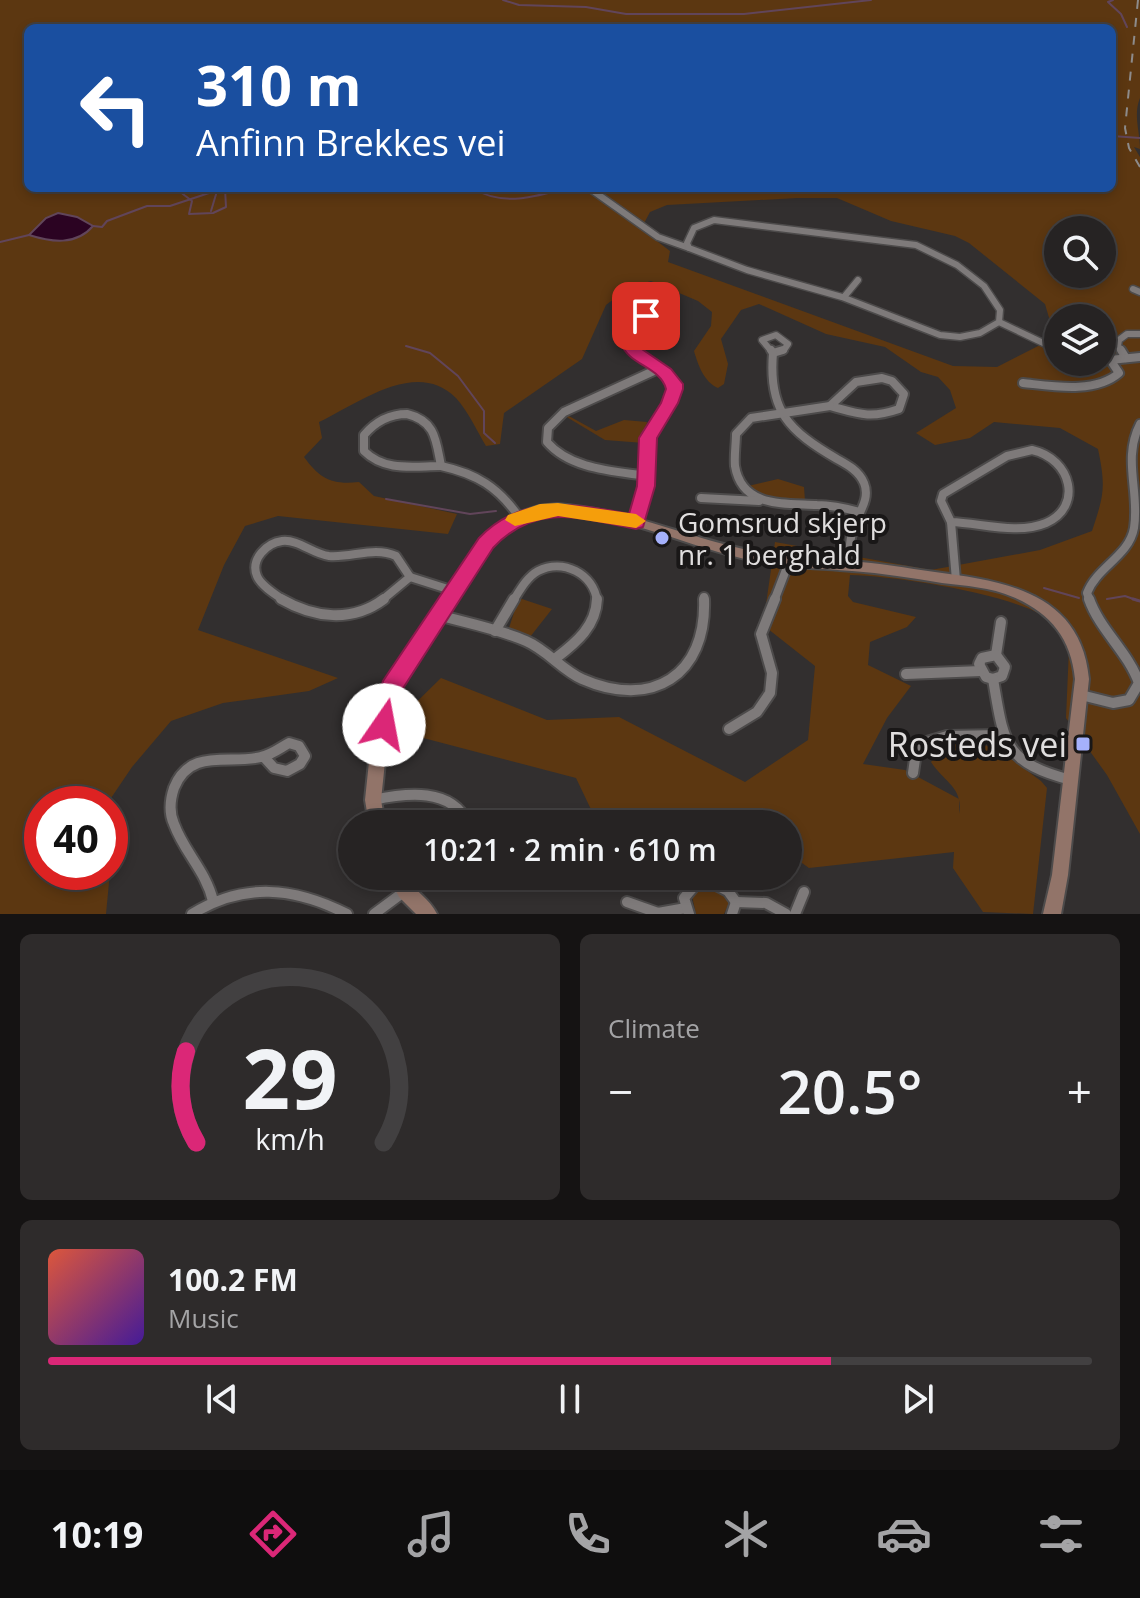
<!DOCTYPE html>
<html lang="en">
<head>
<meta charset="utf-8">
<style>
  body { margin:0; font-family:"Open Sans",sans-serif; background:#2e2b2b; color:#f1f3f6; height:100vh; display:flex; flex-direction:column; font-size:30px; white-space:nowrap }
  * { box-sizing:border-box; margin:0 }
  p { font-size:26px; color:#a4a4a6 }
  .icon { flex:none; width:44px; height:44px; fill:none; stroke:currentColor; stroke-width:2; stroke-linecap:round; stroke-linejoin:round }
  .map { position:relative; height:914px; overflow:hidden }
  .sheet { display:flex; flex-direction:column; gap:20px; padding:20px; background:#151313; flex:1 }
  .sheet>* { flex:none }
  .guide { position:absolute; left:24px; top:24px; width:1092px; height:168px; border-radius:12px; box-shadow:0 4px 12px #0003,0 0 0 2px #424041; background:#1a4fa0; color:#fff; overflow:hidden }
  .buttons { position:absolute; left:1044px; top:216px; display:grid; gap:16px }
  .buttons a { display:grid; place-items:center; width:72px; height:72px; border-radius:50%; background:#262323; box-shadow:0 4px 12px #0003,0 0 0 2px #424041; font-size:40px }
  .speed { position:absolute; left:24px; top:786px; display:flex; gap:16px; font-size:40px; font-weight:700; text-align:center }
  .speed>* { display:grid; place-content:center; width:104px; height:104px; border-radius:50%; background:#262323; box-shadow:0 4px 12px #0003,0 0 0 2px #424041; line-height:1 }
  .speed .limit { border:12px solid #d22; background:#fff; color:#111 }
  .pin { position:absolute; display:grid; place-items:center; width:68px; height:68px; color:#fff; margin:-34px; border-radius:16px; box-shadow:0 4px 12px #0006 }
  .me { position:absolute; width:88px; margin:-44px; rotate:12deg; stroke-linejoin:round; filter:drop-shadow(0 0 6px #0008) }
  .turn { display:flex; align-items:center; gap:28px; height:168px; padding:0 40px; font-size:36px }
  .turn .icon { width:104px; height:104px; stroke-width:2.5 }
  .turn b { display:block; font-size:56px; line-height:68px }
  .big { font-size:60px; font-weight:600; line-height:1.1 }
  .sheet .widget { flex:1; display:flex; flex-direction:column; justify-content:center; gap:12px; min-width:0; padding:0 28px; border-radius:12px; background:#2e2b2b }
  .sheet .dial { align-items:center; gap:0 }
  .dial svg { height:208px; overflow:visible; fill:none; stroke:#424041; stroke-width:7; stroke-linecap:round; text-anchor:middle }
  .dial text { fill:#f1f3f6; stroke:none }
  .song { display:flex; align-items:center; gap:24px }
  .cover { width:96px; height:96px; border-radius:12px; background:linear-gradient(135deg,hsl(10 70% 55%),hsl(260 70% 35%)) }
  .played { height:8px; border-radius:4px; background:linear-gradient(90deg,#db2777 75%,#424041 75%) }
  .keys { display:flex; justify-content:space-around; direction:ltr }
  .heat { display:flex; justify-content:space-between; align-items:center; font-size:44px; direction:ltr }
  .sheet .tiles { flex:1; display:grid; gap:20px; grid-template-columns:1fr 1fr }
  .widget:last-child { grid-column:span 2 }
  .trip { position:absolute; left:338px; top:810px; width:464px; height:80px; border-radius:40px; background:#262323; box-shadow:0 4px 12px #0003,0 0 0 2px #424041; font-weight:600; line-height:80px; text-align:center }
  .menu { display:flex; height:128px; justify-content:space-around; align-items:center; background:#0f0e0e; color:#a4a4a6 }
  .menu .icon { width:56px; height:56px }
  .menu .on { color:#db2777 }
  .menu b { font-size:36px; color:#f1f3f6 }
  .map>svg:first-child { display:block }
  .green { fill:#5c3711; fill-rule:evenodd }
  .water { fill:#2b0322; stroke:#61455a; stroke-width:2 }
  .lines { fill:none; stroke-linecap:round; stroke-linejoin:round }
  .stream-far1 { stroke:#61455a; stroke-width:2 }
  .stream { stroke:#61455a; stroke-width:3 }
  .street-far2-casing { stroke:#4d4b4b; stroke-width:9 }
  .street-far1-casing { stroke:#4d4b4b; stroke-width:12 }
  .street-casing { stroke:#4d4b4b; stroke-width:14 }
  .secondary-casing { stroke:#4d4b4b; stroke-width:4 }
  .street-far2 { stroke:#7e7a7a; stroke-width:6 }
  .street-far1 { stroke:#7e7a7a; stroke-width:8 }
  .street { stroke:#7e7a7a; stroke-width:10 }
  .secondary { fill:#927469; fill-rule:evenodd }
  .rail { stroke:#8d8b8b; stroke-width:2; stroke-dasharray:9 9; stroke-linecap:butt }
  .route { fill:#db2777; stroke:#8e194d; stroke-width:2 }
  .slow { fill:#f59e0b }
  .poi-dot { fill:#a5b1fc; stroke:#191717; stroke-width:3 }
  .labels { text-anchor:middle; dominant-baseline:central; stroke-width:8; stroke-linejoin:round; paint-order:stroke }
  .poi-label { font-size:28px; fill:#e0dede; stroke:#191717; text-anchor:start }
  .near-poi-label { font-size:34px; fill:#e0dede; stroke:#191717; text-anchor:end }
</style>
</head>
<body>
<div class="map">
<svg width="1140" height="914" viewBox="0 0 1140 914">
  <rect width="100%" height="100%" fill="#322f2f"/>
  <g class="green">
    <path d="M0,0H1140V98C1133,115 1140,131 1140,149L1134,147L1140,157V834L1107,775L1066,718L1069,648C1062,638 1052,621 1042,615C1003,593 896,576 850,575L848,596L853,602L916,617L907,627L870,642L868,665L911,686L887,718L863,764L905,770L959,799V814C964,788 944,782 931,762C969,718 1007,757 1041,781L1047,788L1033,914L983,912L953,868L954,852L809,868L788,853V824H750L649,812L643,824H598L576,778L389,729L441,678L547,720L619,717L745,782L808,740L815,666L763,625L775,542L931,570L1040,550L1092,531C1104,495 1106,487 1098,449L1060,428L994,422L970,438L935,445L916,433L956,408L950,390L938,377L921,372L885,347L826,334L759,304L741,310L721,339L728,364L724,384L718,388C704,382 698,365 694,351L711,326L712,312L698,301L651,281L628,288L606,305L582,359L504,413L500,444L486,446C477,431 468,411 456,398C417,358 359,403 319,422L322,438L304,457C320,479 332,485 359,482L374,496L457,514L448,534L278,516L245,526L224,565L198,630L338,678L309,691L223,703L171,721L132,767L107,804H42V872H110L106,914H0ZM28,28H1112V188H28ZM797,198H837L891,221L955,236L969,243L1045,304L1050,321L1048,341L997,367L953,366L668,262L670,251L641,229L650,212L667,205ZM1058,230H1102V274H1058ZM1058,318H1102V362H1058Z"/>
    <polygon points="567,415 596,431 624,420 647,422 644,443 605,440 565,416"/>
    <polygon points="778,479 804,487 805,501 762,498 748,486"/>
    <polygon points="522,599 552,609 530,637 509,628 518,600"/>
    <polygon points="707,885 727,896 729,903 724,914 696,914 692,896 695,890"/>
  </g>
  <path class="water" d="M58,213L77,217L93,226C76,246 51,242 29,235L46,218Z"/>
  <g class="lines">
    <g class="stream-far1">
      <polyline points="503,0 519,5 586,7 626,14 744,14 871,0"/>
      <polyline points="1113,0 1108,2 1121,14 1127,27"/>
      <polyline points="1112,136 1140,138"/>
      <polyline points="175,188 192,201 189,214 213,213 226,207 225,189"/>
      <path d="M471,188C505,207 533,197 568,188"/>
      <polyline points="211,211 217,191 212,188"/>
      <polyline points="93,226 102,227 107,221 147,206 170,206 224,188"/>
      <polyline points="0,242 29,235"/>
      <polyline points="406,346 430,353 458,376 484,411 484,433 495,443"/>
      <polyline points="386,499 470,514 496,511"/>
      <polyline points="1044,588 1079,598"/>
      <polyline points="1107,599 1125,596 1139,601"/>
    </g>
    <polyline class="stream" points="1133,599 1140,601"/>
    <g class="street-far2-casing">
      <g id="street-far2">
        <polyline points="589,188 658,237 689,248"/>
        <polygon points="714,220 916,245 957,265 984,286 1000,310 999,322 980,333 960,337 940,335 842,297 747,270 689,248 687,243 694,228"/>
        <polyline points="1133,289 1140,292"/>
        <polyline points="844,297 858,280"/>
        <polygon points="652,315 664,319 664,326 652,329 643,325 643,317"/>
        <polyline points="999,322 1058,350"/>
        <polyline points="634,352 631,349 631,338 645,327"/>
        <polyline points="772,352 762,340 776,335 788,344 784,350 776,352"/>
        <polyline points="1122,352 1118,346 1119,340 1127,334 1140,334"/>
      </g>
    </g>
    <g class="street-far1-casing">
      <g id="street-far1">
        <polyline points="632,350 669,376 675,389 648,438 646,486 636,522"/>
        <polyline points="771,350 773,353 783,350"/>
        <polyline points="1121,350 1126,358"/>
        <path d="M773,353C768,411 789,431 837,459C848,465 859,471 864,483C871,500 857,514 853,529C849,542 849,554 851,566"/>
        <polyline points="1090,362 1140,357"/>
        <path d="M882,378L892,381L904,394L899,409C870,419 859,414 830,406L856,382Z"/>
        <path d="M1023,383C1052,386 1095,394 1119,373L1111,361"/>
        <path d="M830,406L751,418L736,434C736,444 734,456 735,466C742,508 784,503 817,505C832,505 845,508 860,512"/>
        <path d="M407,414C436,421 436,441 441,466C414,466 385,472 364,451V435C376,421 389,414 407,414Z"/>
        <path d="M1032,450C1072,459 1083,507 1046,523C1017,535 981,523 951,522L941,501L943,494L1007,456Z"/>
        <path d="M441,466C477,474 498,487 519,517"/>
        <path d="M646,476C613,471 570,469 547,442L548,428L564,412L658,369"/>
        <polyline points="701,498 759,501"/>
        <polyline points="951,522 956,580"/>
        <polyline points="410,577 454,591"/>
        <polyline points="704,597 704,601"/>
        <path d="M285,601C276,595 261,586 257,576C250,559 267,543 282,541C298,539 313,554 329,556C352,558 374,546 396,556L410,577L381,601"/>
        <path d="M513,601C520,590 527,577 538,571C563,558 594,574 597,601"/>
        <polyline points="774,601 789,562"/>
        <path d="M1090,601L1087,593C1097,567 1129,556 1134,528C1140,492 1122,459 1140,424"/>
      </g>
    </g>
    <g class="street-casing">
      <g id="street">
        <path d="M281,599C314,618 352,623 384,599"/>
        <path d="M438,615C467,623 499,629 526,641C547,650 562,670 582,679C652,710 707,675 704,599"/>
        <polyline points="495,631 514,599"/>
        <polyline points="996,655 1001,622"/>
        <polygon points="996,655 1005,667 1002,676 993,679 986,677 979,664 982,658"/>
        <path d="M556,658C577,642 596,626 597,599"/>
        <polyline points="906,674 981,671"/>
        <path d="M993,679C1004,743 1003,762 1071,780"/>
        <path d="M1081,695L1113,703L1129,700L1139,683C1128,652 1100,630 1089,599"/>
        <polyline points="729,729 757,712 770,693 772,673 761,634 775,599"/>
        <polyline points="913,773 917,745 947,736 1001,735"/>
        <path d="M373,800C406,793 452,787 468,824"/>
        <polyline points="467,815 500,818 517,824"/>
        <polyline points="489,876 506,882 527,876"/>
        <path d="M213,901C206,871 184,852 174,824C169,813 170,800 174,788C190,747 230,765 261,757C271,755 280,748 289,743L299,746L305,756L300,764L287,771L274,768L264,757"/>
        <polyline points="627,902 658,913 686,908"/>
        <polyline points="736,902 766,903 786,914"/>
        <path d="M192,914C244,882 294,887 347,914"/>
        <polyline points="374,914 405,891"/>
        <polyline points="689,914 684,898 696,884 707,880 728,891 736,902"/>
        <polyline points="732,914 736,902"/>
        <polyline points="795,914 804,892"/>
      </g>
    </g>
    <g class="secondary-casing">
      <g id="secondary">
        <path d="M557,504C629,509 684,537 753,551C785,558 817,558 850,561C878,563 907,568 935,572C1005,581 1081,593 1089,679L1068,875L1061,914H1043L1052,875L1075,679C1071,638 1050,613 1013,597C991,587 965,586 942,583C912,578 882,573 852,571C819,568 787,568 755,561C688,548 625,513 556,514C533,514 513,525 496,539L398,689L385,762L381,800L385,824H369L365,800L369,762L386,684L486,533L517,513L539,506Z"/>
        <path d="M389,876H406C414,891 430,899 437,914H416L399,897Z"/>
      </g>
    </g>
    <use href="#street-far2" class="street-far2"/>
    <use href="#street-far1" class="street-far1"/>
    <use href="#street" class="street"/>
    <use href="#secondary" class="secondary"/>
    <polyline class="rail" points="1138,0 1125,128 1129,148 1140,167"/>
  </g>
  <path class="route" d="M646,311L654,316L649,322L653,327L640,338L639,347L671,369L683,384V389L678,403L657,438L655,486L643,527L636,529C581,518 536,502 493,548L402,690L392,732L384,735L376,732L372,725L383,681L479,538C521,494 574,503 629,514L637,486L639,438L661,403L666,389C661,367 628,365 621,343L627,332L636,326L633,321Z"/>
  <polygon class="slow" points="558,503 636,514 646,521 636,528 558,516 515,526 505,520 508,515 540,504"/>
  <g class="poi-dot">
    <circle cx="662" cy="538" r="8"/>
    <rect x="1075" y="736" width="16" height="16" rx="4"/>
  </g>
  <g class="labels">
    <g class="poi-label">
      <text x="678" y="522">Gomsrud skjerp<tspan x="678" dy="32">nr. 1 berghald</tspan></text>
    </g>
    <g class="near-poi-label">
      <text x="1067" y="744">Rosteds vei</text>
    </g>
  </g>
</svg>
<div class="buttons">
<a><svg class="icon" aria-label="search" viewBox="0 0 24 24"><circle cx="10" cy="10" r="6"/><path d="M15 15l6 6"/></svg></a>
<a><svg class="icon" aria-label="layers" viewBox="0 0 24 24"><path d="M12 4l9 5-9 5-9-5zM3 14l9 5 9-5"/></svg></a>
</div>
<div class="speed"><div class="limit">40</div></div>
<div class="pin" style="left:646px;top:316px;background:#d93025"><svg class="icon" aria-label="arrive" viewBox="0 0 24 24"><path d="M6 21V4h12l-3 4 3 4H6"/></svg></div>
<svg class="me" style="left:384px;top:725px" viewBox="-20 -20 40 40"><circle r="19" fill="#fff"/><path d="M0-13L10 11 0 6-10 11z" fill="#db2777"/></svg>
<div class="trip">10:21 · 2 min · 610 m</div>
<div class="guide">
<div class="turn"><svg class="icon" aria-label="left" viewBox="0 0 24 24"><path d="M17 20v-9H6M10 6l-5 5 5 5"/></svg><div><b>310 m</b>Anfinn Brekkes vei</div></div>
</div>
</div>
<section class="sheet">
<div class="tiles">
<div class="widget dial"><svg viewBox="0 0 100 80">
<path d="M14 69A42 42 0 1 1 86 69"/>
<path d="M14 69A42 42 0 0 1 10 34" stroke="#db2777"/>
<text x="50" y="56" font-size="32" font-weight="700">29</text>
<text x="50" y="72" font-size="11">km/h</text>
</svg></div>
<div class="widget"><p>Climate</p>
<div class="heat"><a>−</a><b class="big">20.5°</b><a>+</a></div>
</div>
<div class="widget">
<div class="song"><i class="cover"></i><div><b>100.2 FM</b><p>Music</p></div></div>
<div class="played"></div>
<div class="keys"><svg class="icon" aria-label="previous" viewBox="0 0 24 24"><path d="M18 5L8 12l10 7zM5 5v14"/></svg><svg class="icon" aria-label="pause" viewBox="0 0 24 24"><path d="M8 5v14M16 5v14"/></svg><svg class="icon" aria-label="next" viewBox="0 0 24 24"><path d="M6 5l10 7-10 7zM19 5v14"/></svg></div>
</div>
</div>
</section>
<nav class="menu">
<b>10:19</b>
<svg class="icon on" aria-label="directions" viewBox="0 0 24 24"><path d="M12 3l9 9-9 9-9-9zM9 14v-3h6M13 9l2 2-2 2"/></svg>
<svg class="icon" aria-label="music" viewBox="0 0 24 24"><path d="M9 18V5l10-2v13"/><circle cx="6" cy="18" r="3"/><circle cx="16" cy="16" r="3"/></svg>
<svg class="icon" aria-label="phone" viewBox="0 0 24 24"><path d="M5 4h4l2 5-3 2q2 4 5 5l2-3 5 2v4C11 20 4 13 5 4z"/></svg>
<svg class="icon" aria-label="climate" viewBox="0 0 24 24"><path d="M12 3v18M4 7l16 10M4 17L20 7"/></svg>
<svg class="icon" aria-label="car" viewBox="0 0 24 24"><path d="M5 17H2v-5l4-1 3-4h7l3 4 3 1v5h-3M9 17h6M6 11h13"/><circle cx="7" cy="17" r="2"/><circle cx="17" cy="17" r="2"/></svg>
<svg class="icon" aria-label="filters" viewBox="0 0 24 24"><path d="M4 7h16M4 17h16"/><circle cx="9" cy="7" r="2"/><circle cx="15" cy="17" r="2"/></svg>
</nav>
</body>
</html>
